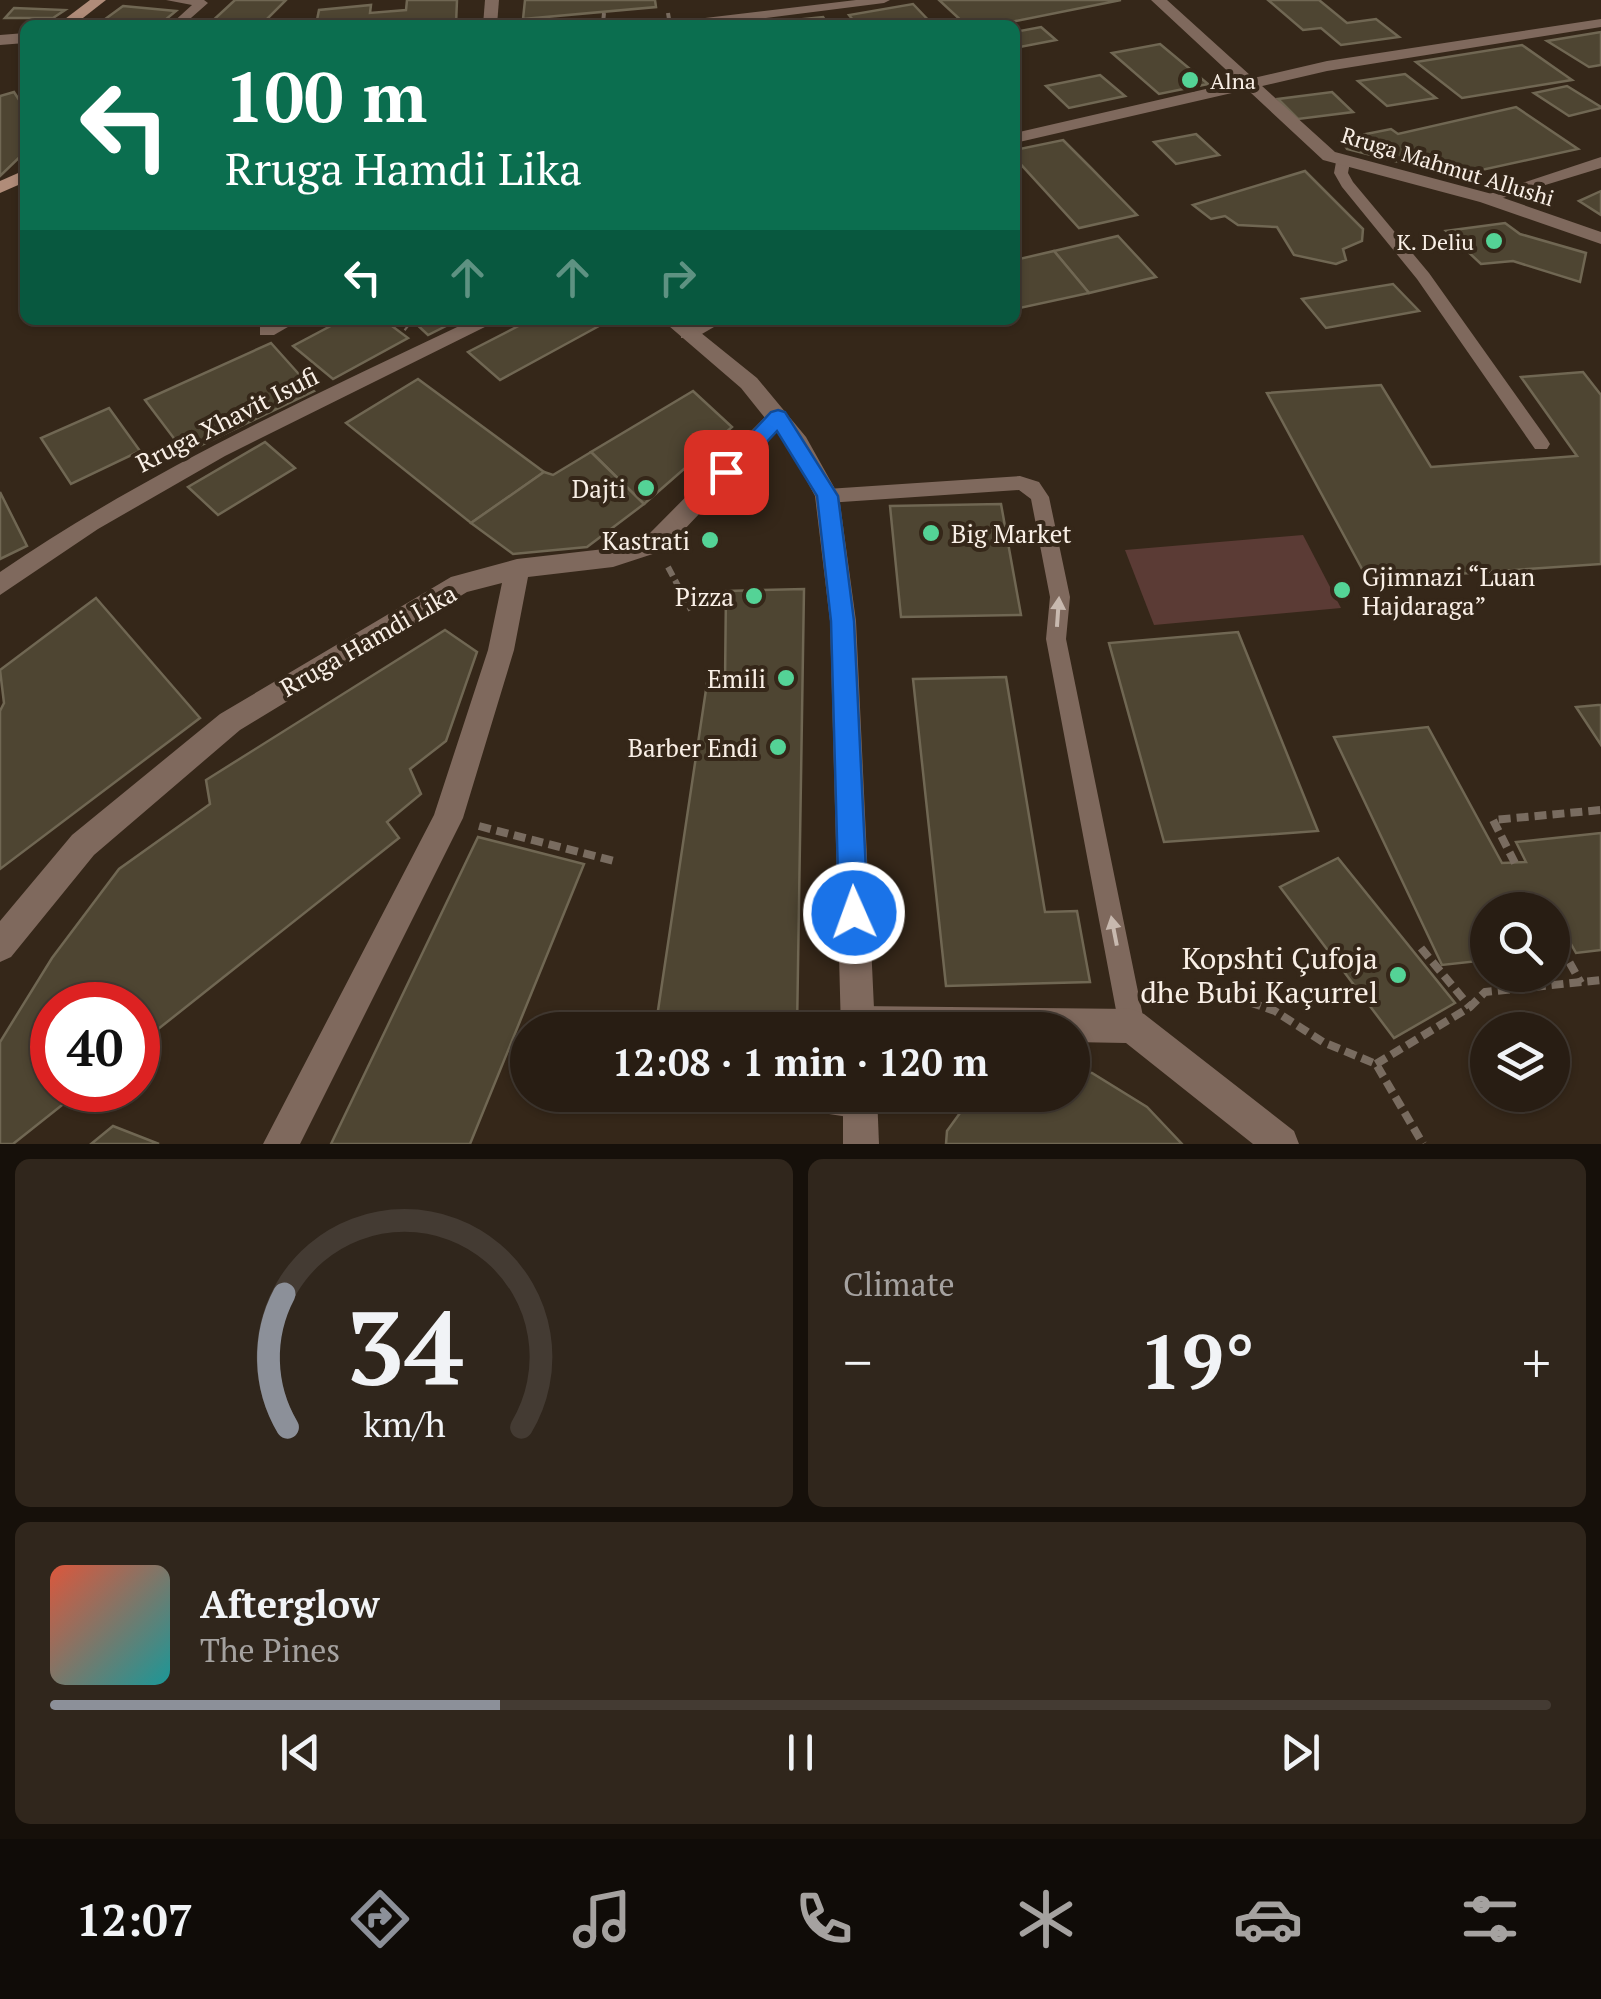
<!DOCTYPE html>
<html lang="en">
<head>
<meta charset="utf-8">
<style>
  body { margin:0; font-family:"PT Serif",serif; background:#30261c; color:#f1f3f6; height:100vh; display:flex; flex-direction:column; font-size:38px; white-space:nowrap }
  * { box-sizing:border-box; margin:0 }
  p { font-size:32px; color:#a5a2a0 }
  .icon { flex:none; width:55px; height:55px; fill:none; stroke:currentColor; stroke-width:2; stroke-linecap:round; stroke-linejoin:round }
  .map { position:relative; height:1144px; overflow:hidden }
  .drawer { display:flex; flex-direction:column; gap:15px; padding:15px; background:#16100a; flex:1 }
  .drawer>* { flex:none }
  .guide { position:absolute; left:20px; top:20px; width:1000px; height:305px; border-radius:15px; box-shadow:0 2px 8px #0004,0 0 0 2px #443b33; background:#0b6e4f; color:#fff; overflow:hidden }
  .fabs { position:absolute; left:1470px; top:892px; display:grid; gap:20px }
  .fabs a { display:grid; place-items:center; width:100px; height:100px; border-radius:50%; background:#281d13; box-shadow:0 2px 8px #0004,0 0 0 2px #443b33; font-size:50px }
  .speed { position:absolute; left:30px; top:982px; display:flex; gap:20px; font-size:50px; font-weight:700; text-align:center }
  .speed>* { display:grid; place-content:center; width:130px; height:130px; border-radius:50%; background:#281d13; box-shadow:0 2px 8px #0004,0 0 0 2px #443b33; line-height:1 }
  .speed .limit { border:15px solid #d22; background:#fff; color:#111 }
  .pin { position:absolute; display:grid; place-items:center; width:85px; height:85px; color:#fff; margin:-42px; border-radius:20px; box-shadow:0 5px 15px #0006 }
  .me { position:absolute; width:110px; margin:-55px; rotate:358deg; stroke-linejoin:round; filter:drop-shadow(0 0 8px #0008) }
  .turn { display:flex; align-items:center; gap:35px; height:210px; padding:0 40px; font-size:45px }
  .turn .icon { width:130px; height:130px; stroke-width:2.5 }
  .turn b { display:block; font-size:70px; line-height:85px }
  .lanes { display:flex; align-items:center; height:95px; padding:0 40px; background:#0003; justify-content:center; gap:50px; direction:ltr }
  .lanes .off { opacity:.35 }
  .big { font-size:75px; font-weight:700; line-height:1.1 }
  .drawer .widget { flex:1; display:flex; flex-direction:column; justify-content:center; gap:15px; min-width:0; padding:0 35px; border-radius:15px; background:#30261c }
  .drawer .dial { align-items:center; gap:0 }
  .dial svg { height:260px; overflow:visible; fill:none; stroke:#443b33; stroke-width:7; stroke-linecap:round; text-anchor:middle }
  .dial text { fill:#f1f3f6; stroke:none }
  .song { display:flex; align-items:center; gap:30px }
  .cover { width:120px; height:120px; border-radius:15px; background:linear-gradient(135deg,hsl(10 70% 55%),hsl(180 70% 35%)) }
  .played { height:10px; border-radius:5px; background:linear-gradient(90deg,#8c9099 30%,#443b33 30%) }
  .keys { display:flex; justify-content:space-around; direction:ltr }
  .heat { display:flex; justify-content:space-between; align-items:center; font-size:55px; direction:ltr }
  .drawer .tiles { flex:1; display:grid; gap:15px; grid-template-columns:1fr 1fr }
  .widget:last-child { grid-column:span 2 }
  .trip { position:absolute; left:510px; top:1012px; width:580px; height:100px; border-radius:50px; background:#281d13; box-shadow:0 2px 8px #0004,0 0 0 2px #443b33; font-weight:700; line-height:100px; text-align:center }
  .tab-bar { display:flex; height:160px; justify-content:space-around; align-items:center; background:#100c08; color:#a5a2a0 }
  .tab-bar .icon { width:70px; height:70px }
  .tab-bar .current { color:#8c9099 }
  .tab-bar b { font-size:45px; color:#f1f3f6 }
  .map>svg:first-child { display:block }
  .green { fill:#5b3b35 }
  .building { fill:#4e4532; stroke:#706753; stroke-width:2.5 }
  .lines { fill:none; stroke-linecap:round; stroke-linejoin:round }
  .path-far3 { stroke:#796c60; stroke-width:4; stroke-dasharray:6 4; stroke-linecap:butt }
  .path-far2 { stroke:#796c60; stroke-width:5; stroke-dasharray:8 4; stroke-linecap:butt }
  .path-far1 { stroke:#796c60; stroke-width:6; stroke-dasharray:10 5; stroke-linecap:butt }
  .path { stroke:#796c60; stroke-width:8; stroke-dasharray:12 6; stroke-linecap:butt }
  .service { fill:#7f695d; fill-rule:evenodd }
  .minor { fill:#7f695d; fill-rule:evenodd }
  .tertiary { fill:#7f695d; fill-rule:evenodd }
  .secondary { fill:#b08c79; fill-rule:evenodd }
  .oneway { fill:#c8b9af }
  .route { fill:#1a73e8; stroke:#114b97; stroke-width:2.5 }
  .poi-dot { fill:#54d396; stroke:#352719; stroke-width:4 }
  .labels { text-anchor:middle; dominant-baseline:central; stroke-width:8; stroke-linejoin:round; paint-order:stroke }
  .far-poi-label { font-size:22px; fill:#f9efe6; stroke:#352719; text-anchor:start }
  .far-street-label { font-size:22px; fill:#f9efe6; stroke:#352719 }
  .street-label { font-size:25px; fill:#f9efe6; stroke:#352719 }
  .poi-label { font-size:25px; fill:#f9efe6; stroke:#352719; text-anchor:end }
  .near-poi-label { font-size:30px; fill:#f9efe6; stroke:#352719; text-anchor:end }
</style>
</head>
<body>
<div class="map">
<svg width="1601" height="1144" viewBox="0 0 1601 1144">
  <rect width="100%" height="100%" fill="#352719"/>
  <polygon class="green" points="1303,535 1341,608 1154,625 1125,550"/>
  <g class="building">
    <polygon points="235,0 286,0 261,25 208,25"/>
    <polygon points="407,0 457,0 456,25 316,25 319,10 371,5 370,13 406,10"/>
    <polygon points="525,0 655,0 656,7 523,19"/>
    <polygon points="939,0 1121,0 996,25 966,25"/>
    <polygon points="1268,0 1319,0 1347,23 1376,19 1399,37 1341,45 1321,28 1303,30"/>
    <polygon points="913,4 933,25 857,25 849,15"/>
    <polygon points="123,6 176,11 159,25 97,25"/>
    <polygon points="14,8 65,10 53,18 5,18"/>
    <polygon points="823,17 828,25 745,25"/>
    <polygon points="1041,27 1056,40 1020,47 1015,43 1015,32"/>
    <polygon points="1601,32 1601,65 1589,67 1547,41"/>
    <polygon points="1160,44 1208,84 1159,94 1112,53"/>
    <polygon points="1522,45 1572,80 1462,98 1416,62"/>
    <polygon points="1405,74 1436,98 1387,106 1358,81"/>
    <polygon points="1100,75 1125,96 1069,108 1046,86"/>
    <polygon points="1567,86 1601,107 1601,108 1569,116 1534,93"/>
    <polygon points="14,92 25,109 25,152 0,176 0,96"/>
    <polygon points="1332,92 1353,112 1298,119 1278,99"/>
    <polygon points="1516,107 1578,149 1454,176 1347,149 1341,139 1391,129 1398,134"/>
    <polygon points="1196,134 1219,155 1176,164 1154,142"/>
    <polygon points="1063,140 1092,169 1137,215 1079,228 1015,158 1015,150"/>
    <polygon points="1305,171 1363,229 1362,241 1343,249 1346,260 1336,264 1294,255 1277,227 1238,225 1225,216 1211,219 1193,205"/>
    <polygon points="1601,191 1601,215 1579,201"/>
    <polygon points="1505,223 1520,234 1586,253 1580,282 1513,261 1481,264 1446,231"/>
    <polygon points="1118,236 1156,277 1089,293 1054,251"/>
    <polygon points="1054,251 1089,293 1015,309 1015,260"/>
    <polygon points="1393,284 1419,311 1326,328 1302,299"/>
    <polygon points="342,320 384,320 408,338 333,379 293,346"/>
    <polygon points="412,320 458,320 428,335"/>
    <polygon points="530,320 610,320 500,380 468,352"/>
    <polygon points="271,343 314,391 185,453 145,400"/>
    <polygon points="1583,372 1601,395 1601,564 1368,580 1267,393 1381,385 1431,467 1577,456 1521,377"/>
    <polygon points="418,379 544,472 471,523 346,423"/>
    <polygon points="693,391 732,427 644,504 591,452"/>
    <polygon points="109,408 140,451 71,484 41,438"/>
    <polygon points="265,442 295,468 218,515 188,487"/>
    <polygon points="591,452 644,504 587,547 513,554 471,523 544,472 553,475"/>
    <polygon points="0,492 27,546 0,559"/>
    <polygon points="1001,504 1021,615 901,617 890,506"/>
    <polygon points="804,589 797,1030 665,1030 657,1017 707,683 725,682 726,591"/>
    <polygon points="96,598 200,718 0,869 0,711 4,703 0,670"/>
    <polygon points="445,630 477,652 446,741 410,769 421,794 387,822 399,838 138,1045 138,1005 52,1005 52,1090 81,1090 13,1144 0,1144 0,1042 52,958 119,869 210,804 206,780"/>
    <polygon points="1238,632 1318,831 1164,842 1109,643"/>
    <polygon points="1006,677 1045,912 1077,911 1090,982 946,986 913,679"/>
    <polygon points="1598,705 1601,705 1601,745 1576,707"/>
    <polygon points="1428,727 1502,863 1526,862 1516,842 1601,833 1601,950 1576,953 1552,910 1488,910 1488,960 1442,965 1334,737"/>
    <polygon points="478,837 584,864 470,1144 331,1144"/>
    <polygon points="1338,858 1455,1003 1394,1038 1280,887"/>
    <polygon points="1072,1071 1092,1073 1147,1107 1182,1144 946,1144 947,1131 973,1095 1072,1095"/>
    <polygon points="113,1126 159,1144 91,1144"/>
  </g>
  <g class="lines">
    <g class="path-far3">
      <polyline points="668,13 670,25"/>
      <polyline points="568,25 603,23 604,13"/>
    </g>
    <polyline class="path-far2" points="396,320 407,329"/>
    <polyline class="path-far1" points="668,567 691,610"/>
    <g class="path">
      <polyline points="479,826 618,862"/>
      <polyline points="1515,863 1493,820 1601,810"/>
      <polyline points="1552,931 1581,983"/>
      <polyline points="1421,948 1470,1007"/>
      <polyline points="1161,1000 1226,994 1275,1011 1323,1042 1376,1064 1423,1144"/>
      <polyline points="1376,1064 1470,1007 1485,992 1601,980"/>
    </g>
    <g class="service">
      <polygon points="166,0 204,0 208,3 183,25 170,25 192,5"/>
      <polygon points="856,0 890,0 884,3 710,25 699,22 705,18"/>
      <polygon points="1343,158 1350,162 1348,173 1353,182 1429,273 1547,439 1550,444 1547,449 1535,449 1417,279 1342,187 1334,173 1336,162"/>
      <polygon points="1020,476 1039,482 1049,497 1070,597 1066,639 1145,1026 1141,1035 1132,1039 1123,1035 1119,1026 1046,639 1050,597 1031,499 1019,490 827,503 818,496 827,489"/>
      <polygon points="783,1095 885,1095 871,1115 861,1119 797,1109 787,1105"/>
    </g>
    <g class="minor">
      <polygon points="1601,19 1601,27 1327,71 1015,143 1015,133 1327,61"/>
      <polygon points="25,33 25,43 0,45 0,35"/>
      <polygon points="1601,157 1601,168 1486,203 1477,198"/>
      <polygon points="272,320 300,320 274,335 260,335 260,325"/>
      <path d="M472,320H499L225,456L98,529L0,595V572C149,470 310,397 472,320Z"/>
      <polygon points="699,320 726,320 695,338 681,338 681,328"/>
      <polygon points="778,409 789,417 786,422 665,550 613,567 528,577 514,650 463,818 300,1144 263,1144 434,815 488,650 502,583 467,592 240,730 94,855 11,957 0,962 0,921 72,835 220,714 451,577 517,559 613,548 647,536 770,412"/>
      <polygon points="858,1006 1132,1009 1144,1014 1294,1131 1299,1144 1253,1144 1126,1043 1072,1042 1072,1030 844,1030 841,1023 846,1011"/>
    </g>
    <g class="tertiary">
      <polygon points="485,0 499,0 497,25 483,25"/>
      <polygon points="1151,0 1167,0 1335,152 1492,194 1601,232 1601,244 1480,202 1323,160"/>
      <polygon points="662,320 685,320 757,378 806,437 839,496 856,621 875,1030 841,1030 830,621 815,496 789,448 741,388"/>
      <polygon points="843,1095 877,1095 879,1144 843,1144"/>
    </g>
    <g class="secondary">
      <polygon points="90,0 106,0 74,25 57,25"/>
      <polygon points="25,170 25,182 0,193 0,181"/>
    </g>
  </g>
  <defs><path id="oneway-solid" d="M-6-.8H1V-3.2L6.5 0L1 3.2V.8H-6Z" transform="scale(2.5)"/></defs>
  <g class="oneway">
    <use href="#oneway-solid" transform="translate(1058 612) rotate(-86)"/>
    <use href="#oneway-solid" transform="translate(1114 931) rotate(-101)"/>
  </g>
  <polygon class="route" points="778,410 785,412 838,496 854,621 868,913 864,923 854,927 843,923 839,913 831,621 817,496 777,431 733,478 718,478 715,472 771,412"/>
  <g class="poi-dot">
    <circle cx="1190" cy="80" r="10"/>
    <circle cx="1494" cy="241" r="10"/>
    <circle cx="646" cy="488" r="10"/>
    <circle cx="931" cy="533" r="10"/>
    <circle cx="710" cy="540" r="10"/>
    <circle cx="1342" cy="590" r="10"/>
    <circle cx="754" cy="596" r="10"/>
    <circle cx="786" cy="678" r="10"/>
    <circle cx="778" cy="747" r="10"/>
    <circle cx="1398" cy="975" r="10"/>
  </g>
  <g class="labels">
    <g class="far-poi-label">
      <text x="1210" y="80">Alna</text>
      <text x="1474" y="241" text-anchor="end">K. Deliu</text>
    </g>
    <g class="far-street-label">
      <text transform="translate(1448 166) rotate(17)">Rruga Mahmut Allushi</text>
    </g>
    <g class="street-label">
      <text transform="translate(227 419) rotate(-27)">Rruga Xhavit Isufi</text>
      <text transform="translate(368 640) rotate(-30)">Rruga Hamdi Lika</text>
    </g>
    <g class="poi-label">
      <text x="626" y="488">Dajti</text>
      <text x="951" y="533" text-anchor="start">Big Market</text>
      <text x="690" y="540">Kastrati</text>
      <text x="1362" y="576" text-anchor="start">Gjimnazi “Luan<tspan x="1362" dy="29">Hajdaraga”</tspan></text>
      <text x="734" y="596">Pizza</text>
      <text x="766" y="678">Emili</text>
      <text x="758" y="747">Barber Endi</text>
    </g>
    <g class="near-poi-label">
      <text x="1378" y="958">Kopshti Çufoja<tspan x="1378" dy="34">dhe Bubi Kaçurrel</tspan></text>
    </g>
  </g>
</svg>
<div class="fabs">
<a><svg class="icon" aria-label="search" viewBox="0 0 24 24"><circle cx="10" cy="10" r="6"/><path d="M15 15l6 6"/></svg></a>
<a><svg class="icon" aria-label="layers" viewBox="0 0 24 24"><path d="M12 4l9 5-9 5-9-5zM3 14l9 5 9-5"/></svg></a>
</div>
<div class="speed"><div class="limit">40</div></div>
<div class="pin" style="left:726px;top:472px;background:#d93025"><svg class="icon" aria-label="arrive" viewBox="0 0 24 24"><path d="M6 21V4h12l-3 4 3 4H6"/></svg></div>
<svg class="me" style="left:854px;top:913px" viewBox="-20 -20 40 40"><circle r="17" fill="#1a73e8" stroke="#fff" stroke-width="3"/><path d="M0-11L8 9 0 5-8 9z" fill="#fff"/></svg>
<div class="trip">12:08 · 1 min · 120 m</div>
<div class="guide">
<div class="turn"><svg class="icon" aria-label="left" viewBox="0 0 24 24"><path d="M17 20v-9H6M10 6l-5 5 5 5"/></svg><div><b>100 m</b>Rruga Hamdi Lika</div></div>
<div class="lanes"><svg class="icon" aria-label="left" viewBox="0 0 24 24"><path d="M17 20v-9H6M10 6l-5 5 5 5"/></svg><svg class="icon off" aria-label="ahead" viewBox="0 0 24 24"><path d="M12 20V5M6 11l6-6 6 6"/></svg><svg class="icon off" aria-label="ahead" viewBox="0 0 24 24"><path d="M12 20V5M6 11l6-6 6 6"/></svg><svg class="icon off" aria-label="right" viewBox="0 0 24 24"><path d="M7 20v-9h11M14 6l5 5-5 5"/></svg></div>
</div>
</div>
<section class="drawer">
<div class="tiles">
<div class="widget dial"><svg viewBox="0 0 100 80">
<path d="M14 69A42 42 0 1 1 86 69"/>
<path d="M14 69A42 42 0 0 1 13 28" stroke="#8c9099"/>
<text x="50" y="56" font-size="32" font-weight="700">34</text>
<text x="50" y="72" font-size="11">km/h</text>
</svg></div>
<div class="widget"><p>Climate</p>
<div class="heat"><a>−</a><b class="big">19°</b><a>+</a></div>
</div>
<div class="widget">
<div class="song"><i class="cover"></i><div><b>Afterglow</b><p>The Pines</p></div></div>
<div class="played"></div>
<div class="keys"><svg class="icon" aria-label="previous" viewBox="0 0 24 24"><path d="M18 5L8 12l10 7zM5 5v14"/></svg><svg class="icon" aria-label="pause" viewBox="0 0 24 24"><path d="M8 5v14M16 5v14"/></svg><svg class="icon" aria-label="next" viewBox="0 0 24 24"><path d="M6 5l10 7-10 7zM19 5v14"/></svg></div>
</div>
</div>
</section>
<nav class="tab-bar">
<b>12:07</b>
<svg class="icon current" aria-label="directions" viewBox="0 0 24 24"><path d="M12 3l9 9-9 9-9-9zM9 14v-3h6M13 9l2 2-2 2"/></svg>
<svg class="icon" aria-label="music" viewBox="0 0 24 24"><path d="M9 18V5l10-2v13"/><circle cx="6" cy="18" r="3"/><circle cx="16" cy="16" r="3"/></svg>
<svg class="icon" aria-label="phone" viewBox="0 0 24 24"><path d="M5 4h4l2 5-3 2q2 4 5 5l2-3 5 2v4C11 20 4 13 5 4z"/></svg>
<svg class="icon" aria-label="climate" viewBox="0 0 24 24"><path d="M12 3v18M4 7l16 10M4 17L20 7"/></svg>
<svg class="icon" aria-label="car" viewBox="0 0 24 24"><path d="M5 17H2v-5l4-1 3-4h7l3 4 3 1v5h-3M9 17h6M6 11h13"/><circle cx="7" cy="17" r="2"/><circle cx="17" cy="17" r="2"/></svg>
<svg class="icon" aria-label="filters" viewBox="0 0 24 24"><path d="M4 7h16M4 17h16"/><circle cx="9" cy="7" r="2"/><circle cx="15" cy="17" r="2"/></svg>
</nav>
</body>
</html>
